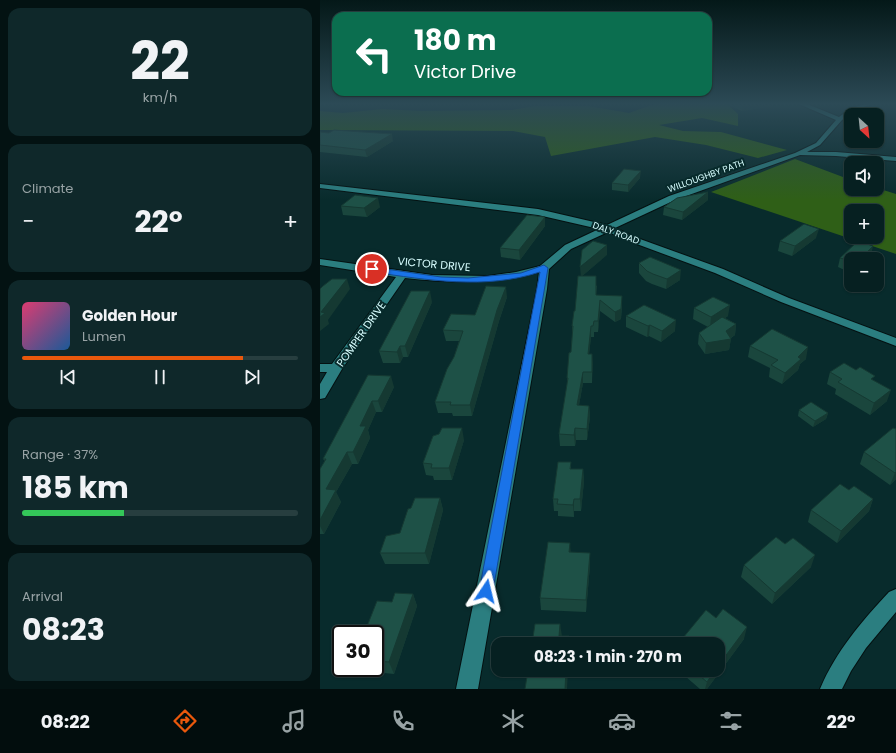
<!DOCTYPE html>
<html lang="en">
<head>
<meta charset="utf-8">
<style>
  body { margin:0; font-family:Poppins,sans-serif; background:#0f282a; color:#f1f3f6; height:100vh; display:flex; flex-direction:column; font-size:15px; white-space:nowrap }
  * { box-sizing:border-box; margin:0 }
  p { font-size:13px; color:#98a3a5 }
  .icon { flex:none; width:22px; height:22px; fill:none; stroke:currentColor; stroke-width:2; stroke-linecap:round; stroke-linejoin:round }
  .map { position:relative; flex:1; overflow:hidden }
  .side { display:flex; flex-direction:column; gap:8px; padding:8px; background:#031212; width:320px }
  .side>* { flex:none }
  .banner { position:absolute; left:12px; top:12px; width:380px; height:84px; border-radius:12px; box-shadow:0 1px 3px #0004,0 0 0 1px #273e3f; background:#0b6e4f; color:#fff; overflow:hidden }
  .needle { width:26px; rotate:153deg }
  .buttons { position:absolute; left:524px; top:108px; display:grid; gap:8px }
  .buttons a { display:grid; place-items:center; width:40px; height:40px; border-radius:8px; background:#062021; box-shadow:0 1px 3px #0004,0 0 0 1px #273e3f; font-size:20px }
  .speed { position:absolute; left:12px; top:625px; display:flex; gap:8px; font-size:20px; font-weight:700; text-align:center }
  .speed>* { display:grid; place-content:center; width:52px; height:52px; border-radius:50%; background:#062021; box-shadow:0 1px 3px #0004,0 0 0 1px #273e3f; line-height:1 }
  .speed .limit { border:2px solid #111; border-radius:6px; background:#fff; color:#111 }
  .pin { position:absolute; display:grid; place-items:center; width:34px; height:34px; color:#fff; margin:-17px; border:2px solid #fff; border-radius:50%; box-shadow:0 1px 4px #0007 }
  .me { position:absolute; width:44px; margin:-22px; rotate:10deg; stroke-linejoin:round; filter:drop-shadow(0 0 3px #0008) }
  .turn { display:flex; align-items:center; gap:14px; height:84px; padding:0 16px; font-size:18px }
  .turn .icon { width:52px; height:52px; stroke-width:2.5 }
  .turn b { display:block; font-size:28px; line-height:34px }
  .big { font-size:30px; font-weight:700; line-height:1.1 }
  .side .card { flex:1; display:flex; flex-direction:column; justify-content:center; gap:6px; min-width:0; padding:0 14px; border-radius:12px; background:#0f282a }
  .side .dial { align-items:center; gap:0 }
  .dial b { font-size:52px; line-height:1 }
  .song { display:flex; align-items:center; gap:12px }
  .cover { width:48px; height:48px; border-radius:6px; background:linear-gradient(135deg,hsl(340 70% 55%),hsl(210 70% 35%)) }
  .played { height:4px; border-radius:2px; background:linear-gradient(90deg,#ea580c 80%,#273e3f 80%) }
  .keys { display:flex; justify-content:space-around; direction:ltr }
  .heat { display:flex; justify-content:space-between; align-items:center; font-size:22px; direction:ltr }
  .charge { height:6px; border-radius:3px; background:linear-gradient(90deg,#34c759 37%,#273e3f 0) }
  .trip { position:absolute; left:171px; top:637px; width:234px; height:40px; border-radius:12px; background:#062021; box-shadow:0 1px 3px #0004,0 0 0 1px #273e3f; font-weight:700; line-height:40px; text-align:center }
  .menu { display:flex; height:64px; justify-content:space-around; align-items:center; background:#020d0d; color:#98a3a5 }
  .menu .icon { width:28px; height:28px }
  .menu .selected { color:#ea580c }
  .menu b { font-size:18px; color:#f1f3f6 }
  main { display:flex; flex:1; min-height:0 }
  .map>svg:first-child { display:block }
  .forest { fill:#2f5f17; fill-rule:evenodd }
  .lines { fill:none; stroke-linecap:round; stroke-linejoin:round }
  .minor-casing { stroke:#041111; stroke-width:2 }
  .minor { fill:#2b7e80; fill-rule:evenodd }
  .wall { fill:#1a463d }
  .shaded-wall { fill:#153932 }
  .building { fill:#1e5147; stroke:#153932 }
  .route { fill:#1a73e8; stroke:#114b97 }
  .labels { text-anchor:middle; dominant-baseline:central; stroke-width:4; stroke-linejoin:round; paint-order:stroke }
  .far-street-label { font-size:9px; fill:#d7fdfe; stroke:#082b2c }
  .street-label { font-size:11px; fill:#d7fdfe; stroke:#082b2c }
</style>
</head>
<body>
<main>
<section class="side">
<div class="card dial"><b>22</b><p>km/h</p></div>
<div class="card"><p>Climate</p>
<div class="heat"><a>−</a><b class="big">22°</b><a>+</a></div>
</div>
<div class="card">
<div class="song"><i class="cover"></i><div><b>Golden Hour</b><p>Lumen</p></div></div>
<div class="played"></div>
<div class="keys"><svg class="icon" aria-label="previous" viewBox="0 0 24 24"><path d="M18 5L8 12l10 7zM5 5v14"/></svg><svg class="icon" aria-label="pause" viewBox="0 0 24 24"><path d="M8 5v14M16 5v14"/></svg><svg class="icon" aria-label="next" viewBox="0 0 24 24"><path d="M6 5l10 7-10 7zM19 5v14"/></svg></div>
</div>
<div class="card"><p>Range · 37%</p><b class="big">185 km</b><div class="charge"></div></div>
<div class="card"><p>Arrival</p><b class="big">08:23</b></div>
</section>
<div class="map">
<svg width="576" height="689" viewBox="0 0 576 689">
  <rect width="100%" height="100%" fill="#082b2c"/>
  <g class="forest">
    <polygon points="334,104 407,104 418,114 418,126 382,118 339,125 363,131 401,132 467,150 438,158 386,145 335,137 231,156 225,137 193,131 0,130 0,111 23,113 62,109 102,111 192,110 214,106 268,106 309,113"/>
    <path d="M475,159L531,180V189L557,188L576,194V254L391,192ZM531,211H557V237H531Z"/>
  </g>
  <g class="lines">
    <g class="minor-casing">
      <g id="minor">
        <path d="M479,104H487L519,117C530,109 538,104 552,104L535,110L522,120L500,145L487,152H516L576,157V161L516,156L480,155L355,200L295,228L320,239L403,269L469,298L576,338V346L461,302L395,273L314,243L288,232L251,249L229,269L227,289L158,689H136L217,289L219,272C174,284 131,283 85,278L22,369L5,398L0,399V384L7,372H0V364H12L76,277L0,265V259L112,275L168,276L196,272L220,266L245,245L279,229L218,215L0,188V184L218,209L287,225L349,196L475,153L496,143L516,120Z"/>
        <path d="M576,589V612L546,648L531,671L522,689H500C516,651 542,621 569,592Z"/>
      </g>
    </g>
    <use href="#minor" class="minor"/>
  </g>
  <g class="wall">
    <polygon points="406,104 453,104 453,106 422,111"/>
    <polygon points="0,132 73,141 47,157 0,152"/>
    <polygon points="320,178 308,192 292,190 292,183"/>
    <polygon points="388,200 362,220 343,215 344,207"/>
    <polygon points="21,206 60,207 47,217 23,215"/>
    <polygon points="225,217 225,226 200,260 181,257 180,248"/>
    <polygon points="496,238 472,256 458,251 460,241"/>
    <polygon points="287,255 262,276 277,286 276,295 302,306 301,319 295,322 280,311 278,332 274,332 274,337 271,337 269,354 272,354 272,383 263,383 259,405 269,406 270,417 267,440 256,440 255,446 240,446 239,434 247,385 247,378 251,352 252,336 252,326 255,311 261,276"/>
    <polygon points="520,258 531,259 531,273 518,267"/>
    <polygon points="319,263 360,280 346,289 332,284 326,281 319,273"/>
    <polygon points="187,297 179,321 152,416 133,416 132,413 118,413 115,402 134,357 139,341 126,341 123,330 155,315"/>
    <polygon points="112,302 88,357 83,357 80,363 63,363 59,351"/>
    <polygon points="374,308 408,316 405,318 416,324 415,335 411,338 409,350 385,354 378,344 379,333 388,327 373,319"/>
    <polygon points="306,316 355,331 341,342 329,336 327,337 306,327"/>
    <polygon points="430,346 486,359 480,364 478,370 462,384 449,377 450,368 428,357"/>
    <polygon points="510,372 553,380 567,401 550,415 515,394 516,389 507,384"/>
    <polygon points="48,375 74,387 62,412 56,412 48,430 50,438 38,464 32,464 16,492 21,502 4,534 0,534 0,469 5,461 3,459"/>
    <polygon points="479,410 508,413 506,419 493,427 478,416"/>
    <polygon points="576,429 576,479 570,485 540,464 544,452"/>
    <polygon points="119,434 144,440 132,480 114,480 113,476 106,475 103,463"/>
    <polygon points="251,462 251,469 263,469 264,481 261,511 254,511 254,517 238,516 238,511 234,511 233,499"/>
    <polygon points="529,490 553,499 549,511 517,543 488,522 491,510"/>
    <polygon points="120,498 123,510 109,564 65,564 60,553 80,533"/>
    <polygon points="270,553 270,565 266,612 221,610 220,598"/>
    <polygon points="424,565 491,567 452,604 421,577"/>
    <polygon points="93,594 97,606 74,674 34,670 33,668 55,668 55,634 72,602"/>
    <polygon points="396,618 424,639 387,689 380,689 358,670 398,670"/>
  </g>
  <g class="shaded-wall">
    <polygon points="423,104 453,104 453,106 422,111"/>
    <polygon points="72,134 73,141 47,157 45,150"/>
    <polygon points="321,171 320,178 308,192 308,185"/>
    <polygon points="388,192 388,200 362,220 363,212"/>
    <polygon points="58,198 60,207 47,217 44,208"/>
    <polygon points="225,217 225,226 200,260 199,250"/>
    <polygon points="499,229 496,238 472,256 475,246"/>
    <polygon points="287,245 287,255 261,277 260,267"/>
    <polygon points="553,246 551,256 547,259 546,253"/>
    <polygon points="361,270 360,280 346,289 347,279"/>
    <polygon points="27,279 30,289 8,320 9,324 0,331 0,317 1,312"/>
    <polygon points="186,287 187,297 179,321 152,416 150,405 177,310"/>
    <polygon points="110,291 112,302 88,357 85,346"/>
    <polygon points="302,296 301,319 295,322 295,312"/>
    <polygon points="280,300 280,311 278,332 278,321"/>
    <polygon points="410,305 408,316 390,328 391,317"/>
    <polygon points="356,320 355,331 341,342 342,331"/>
    <polygon points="416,324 415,335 409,339 411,339 409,350 385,354 386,343"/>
    <polygon points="330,325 329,336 327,337 328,326"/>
    <polygon points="271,326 271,337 268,364 268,354"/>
    <polygon points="80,346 83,357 80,363 77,352"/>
    <polygon points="488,347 486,359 480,364 478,370 462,384 465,373 478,357"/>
    <polygon points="272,354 273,364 272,383"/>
    <polygon points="263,372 263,383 257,416 257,405"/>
    <polygon points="71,376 74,387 62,412 58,401"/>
    <polygon points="571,390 567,401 550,415 554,403"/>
    <polygon points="52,401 56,412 48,430 50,438 38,464 33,452 40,426"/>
    <polygon points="269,406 270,417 267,440 267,429"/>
    <polygon points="508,413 506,419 493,427 495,421"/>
    <polygon points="142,428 144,440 132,480 129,468"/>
    <polygon points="255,428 256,440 255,446 254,435"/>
    <polygon points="27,452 32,464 16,492 21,502 4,534 0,526 0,520 6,489"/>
    <polygon points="263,469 264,481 261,511 260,499"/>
    <polygon points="576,472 576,479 570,485 575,473"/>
    <polygon points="120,498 123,510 109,564 105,553"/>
    <polygon points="254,499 254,517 253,505"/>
    <polygon points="553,499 549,511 517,543 521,531"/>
    <polygon points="250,543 251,555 249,552"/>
    <polygon points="270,553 270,565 266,612 266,600"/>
    <polygon points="495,555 491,567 452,604 455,593"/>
    <polygon points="93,594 97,606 74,674 69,662"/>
    <polygon points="240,624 242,636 239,636"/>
    <polygon points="427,627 424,639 387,689 385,689 387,682 395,670 398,670 398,666"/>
    <polygon points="246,670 248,670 247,689 245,689"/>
  </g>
  <g class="building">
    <polygon points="14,130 72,134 45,150 0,145 0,132 9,133"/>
    <polygon points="304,169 321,171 308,185 292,183"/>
    <polygon points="388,192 363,212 344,207 357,198"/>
    <polygon points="35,195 58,198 44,208 21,206"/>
    <polygon points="207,215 225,217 199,250 180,248"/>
    <polygon points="484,224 499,229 475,246 460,241"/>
    <polygon points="273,241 287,245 260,267 262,250"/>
    <polygon points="538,241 553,246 546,253 549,254 548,255 554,257 551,259 531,259 531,261 520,258"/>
    <polygon points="330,257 361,270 347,279 333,274 327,271 319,263"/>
    <polygon points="258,276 276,276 276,295 302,296 301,309 295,312 280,300 278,321 274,321 273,326 271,326 268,354 272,354 272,372 263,372 257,405 269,406 267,429 255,428 254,435 239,434 248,378 247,378 249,353 251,352 253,326 252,326 254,311 255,311"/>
    <polygon points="12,279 27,279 1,312 5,313 0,317 0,289 3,286"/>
    <polygon points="166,286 186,287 177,310 150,405 130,405 131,402 115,402 127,369 134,357 143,331 123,330 131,314 155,315"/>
    <polygon points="91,291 110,291 85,346 80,346 77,352 59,351"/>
    <polygon points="393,297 410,305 391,317 374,308"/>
    <polygon points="324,305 356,320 342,331 330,325 328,326 306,316"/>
    <polygon points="402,317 416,324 406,331 411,339 386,343 379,333"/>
    <polygon points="452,329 488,347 478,357 481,359 465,373 451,365 458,360 430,346"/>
    <polygon points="524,363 536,370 540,367 555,376 551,379 571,390 554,403 518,382 522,379 510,372"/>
    <polygon points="48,375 71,376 58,401 52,401 40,426 46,426 33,452 27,452 6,489 16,490 0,520 0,469 6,459 3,459"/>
    <polygon points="491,402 508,413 495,421 479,410"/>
    <polygon points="122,428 142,428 129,468 111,468 112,464 103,463 113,436 119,434"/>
    <polygon points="573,428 576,429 576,472 575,473 544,452"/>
    <polygon points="238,462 251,462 250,469 263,469 260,499 254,499 253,505 237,504 238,499 233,499"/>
    <polygon points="520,484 529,490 534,486 553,499 521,531 491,510"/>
    <polygon points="95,498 120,498 105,553 60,553 66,536 80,533 88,509 91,508"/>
    <polygon points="456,537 465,544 473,538 495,555 455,593 424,565"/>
    <polygon points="228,542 250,543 249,552 270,553 266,600 220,598"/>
    <polygon points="75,593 93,594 69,662 55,661 55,634 44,634 57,601 72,602"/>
    <polygon points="403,609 427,627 398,666 398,644 358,644 386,610 396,618"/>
    <polygon points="215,624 240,624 239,636 249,636 249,644 212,644"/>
    <polygon points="208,670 246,670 245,689 205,689"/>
    <polygon points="373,670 395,670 387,682"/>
  </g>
  <linearGradient id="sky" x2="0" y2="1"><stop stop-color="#041818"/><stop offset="0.52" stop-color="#2c4a56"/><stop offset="1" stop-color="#2c4a56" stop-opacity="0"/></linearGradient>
  <rect width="576" height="200" fill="url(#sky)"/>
  <path class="route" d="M224,265L228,268L173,591L171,596L166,598L161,596L159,591L220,272C165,290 108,280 52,272L48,269L52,267L121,277L148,278L201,273Z"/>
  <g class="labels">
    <g class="far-street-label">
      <text transform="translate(386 176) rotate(-20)">WILLOUGHBY PATH</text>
      <text transform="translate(296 233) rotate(20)">DALY ROAD</text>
    </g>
    <g class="street-label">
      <text transform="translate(114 264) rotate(5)">VICTOR DRIVE</text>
      <text transform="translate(41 334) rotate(-55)">POMPER DRIVE</text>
    </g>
  </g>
</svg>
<div class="buttons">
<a><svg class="needle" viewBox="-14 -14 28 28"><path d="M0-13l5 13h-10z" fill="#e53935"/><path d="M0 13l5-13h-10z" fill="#98a3a5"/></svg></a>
<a><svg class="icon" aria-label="sound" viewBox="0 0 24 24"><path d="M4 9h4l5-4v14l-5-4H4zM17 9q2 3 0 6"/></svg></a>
<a>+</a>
<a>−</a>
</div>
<div class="speed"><div class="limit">30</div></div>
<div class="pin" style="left:52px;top:269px;background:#d93025"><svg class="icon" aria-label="arrive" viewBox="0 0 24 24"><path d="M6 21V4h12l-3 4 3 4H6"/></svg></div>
<svg class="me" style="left:166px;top:591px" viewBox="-20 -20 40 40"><path d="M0-17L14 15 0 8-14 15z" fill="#1a73e8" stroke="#fff" stroke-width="4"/></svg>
<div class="trip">08:23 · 1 min · 270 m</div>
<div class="banner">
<div class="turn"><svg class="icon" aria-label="left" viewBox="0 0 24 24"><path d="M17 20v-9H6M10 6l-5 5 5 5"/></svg><div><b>180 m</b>Victor Drive</div></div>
</div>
</div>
</main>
<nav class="menu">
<b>08:22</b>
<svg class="icon selected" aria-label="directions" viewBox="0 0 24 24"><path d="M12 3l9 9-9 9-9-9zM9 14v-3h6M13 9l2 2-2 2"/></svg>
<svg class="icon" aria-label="music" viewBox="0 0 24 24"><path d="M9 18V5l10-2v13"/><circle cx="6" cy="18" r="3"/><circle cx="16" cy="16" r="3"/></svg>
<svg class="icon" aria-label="phone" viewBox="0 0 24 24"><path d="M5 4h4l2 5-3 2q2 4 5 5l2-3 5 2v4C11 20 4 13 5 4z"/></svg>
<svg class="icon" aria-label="climate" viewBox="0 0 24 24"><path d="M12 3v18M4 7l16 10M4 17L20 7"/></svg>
<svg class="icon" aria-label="car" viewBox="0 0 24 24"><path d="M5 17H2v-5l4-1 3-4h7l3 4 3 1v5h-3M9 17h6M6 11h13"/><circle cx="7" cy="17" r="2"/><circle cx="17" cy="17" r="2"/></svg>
<svg class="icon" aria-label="filters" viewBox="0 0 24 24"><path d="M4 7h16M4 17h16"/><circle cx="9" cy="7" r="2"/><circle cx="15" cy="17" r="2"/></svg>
<b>22°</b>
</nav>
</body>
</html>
